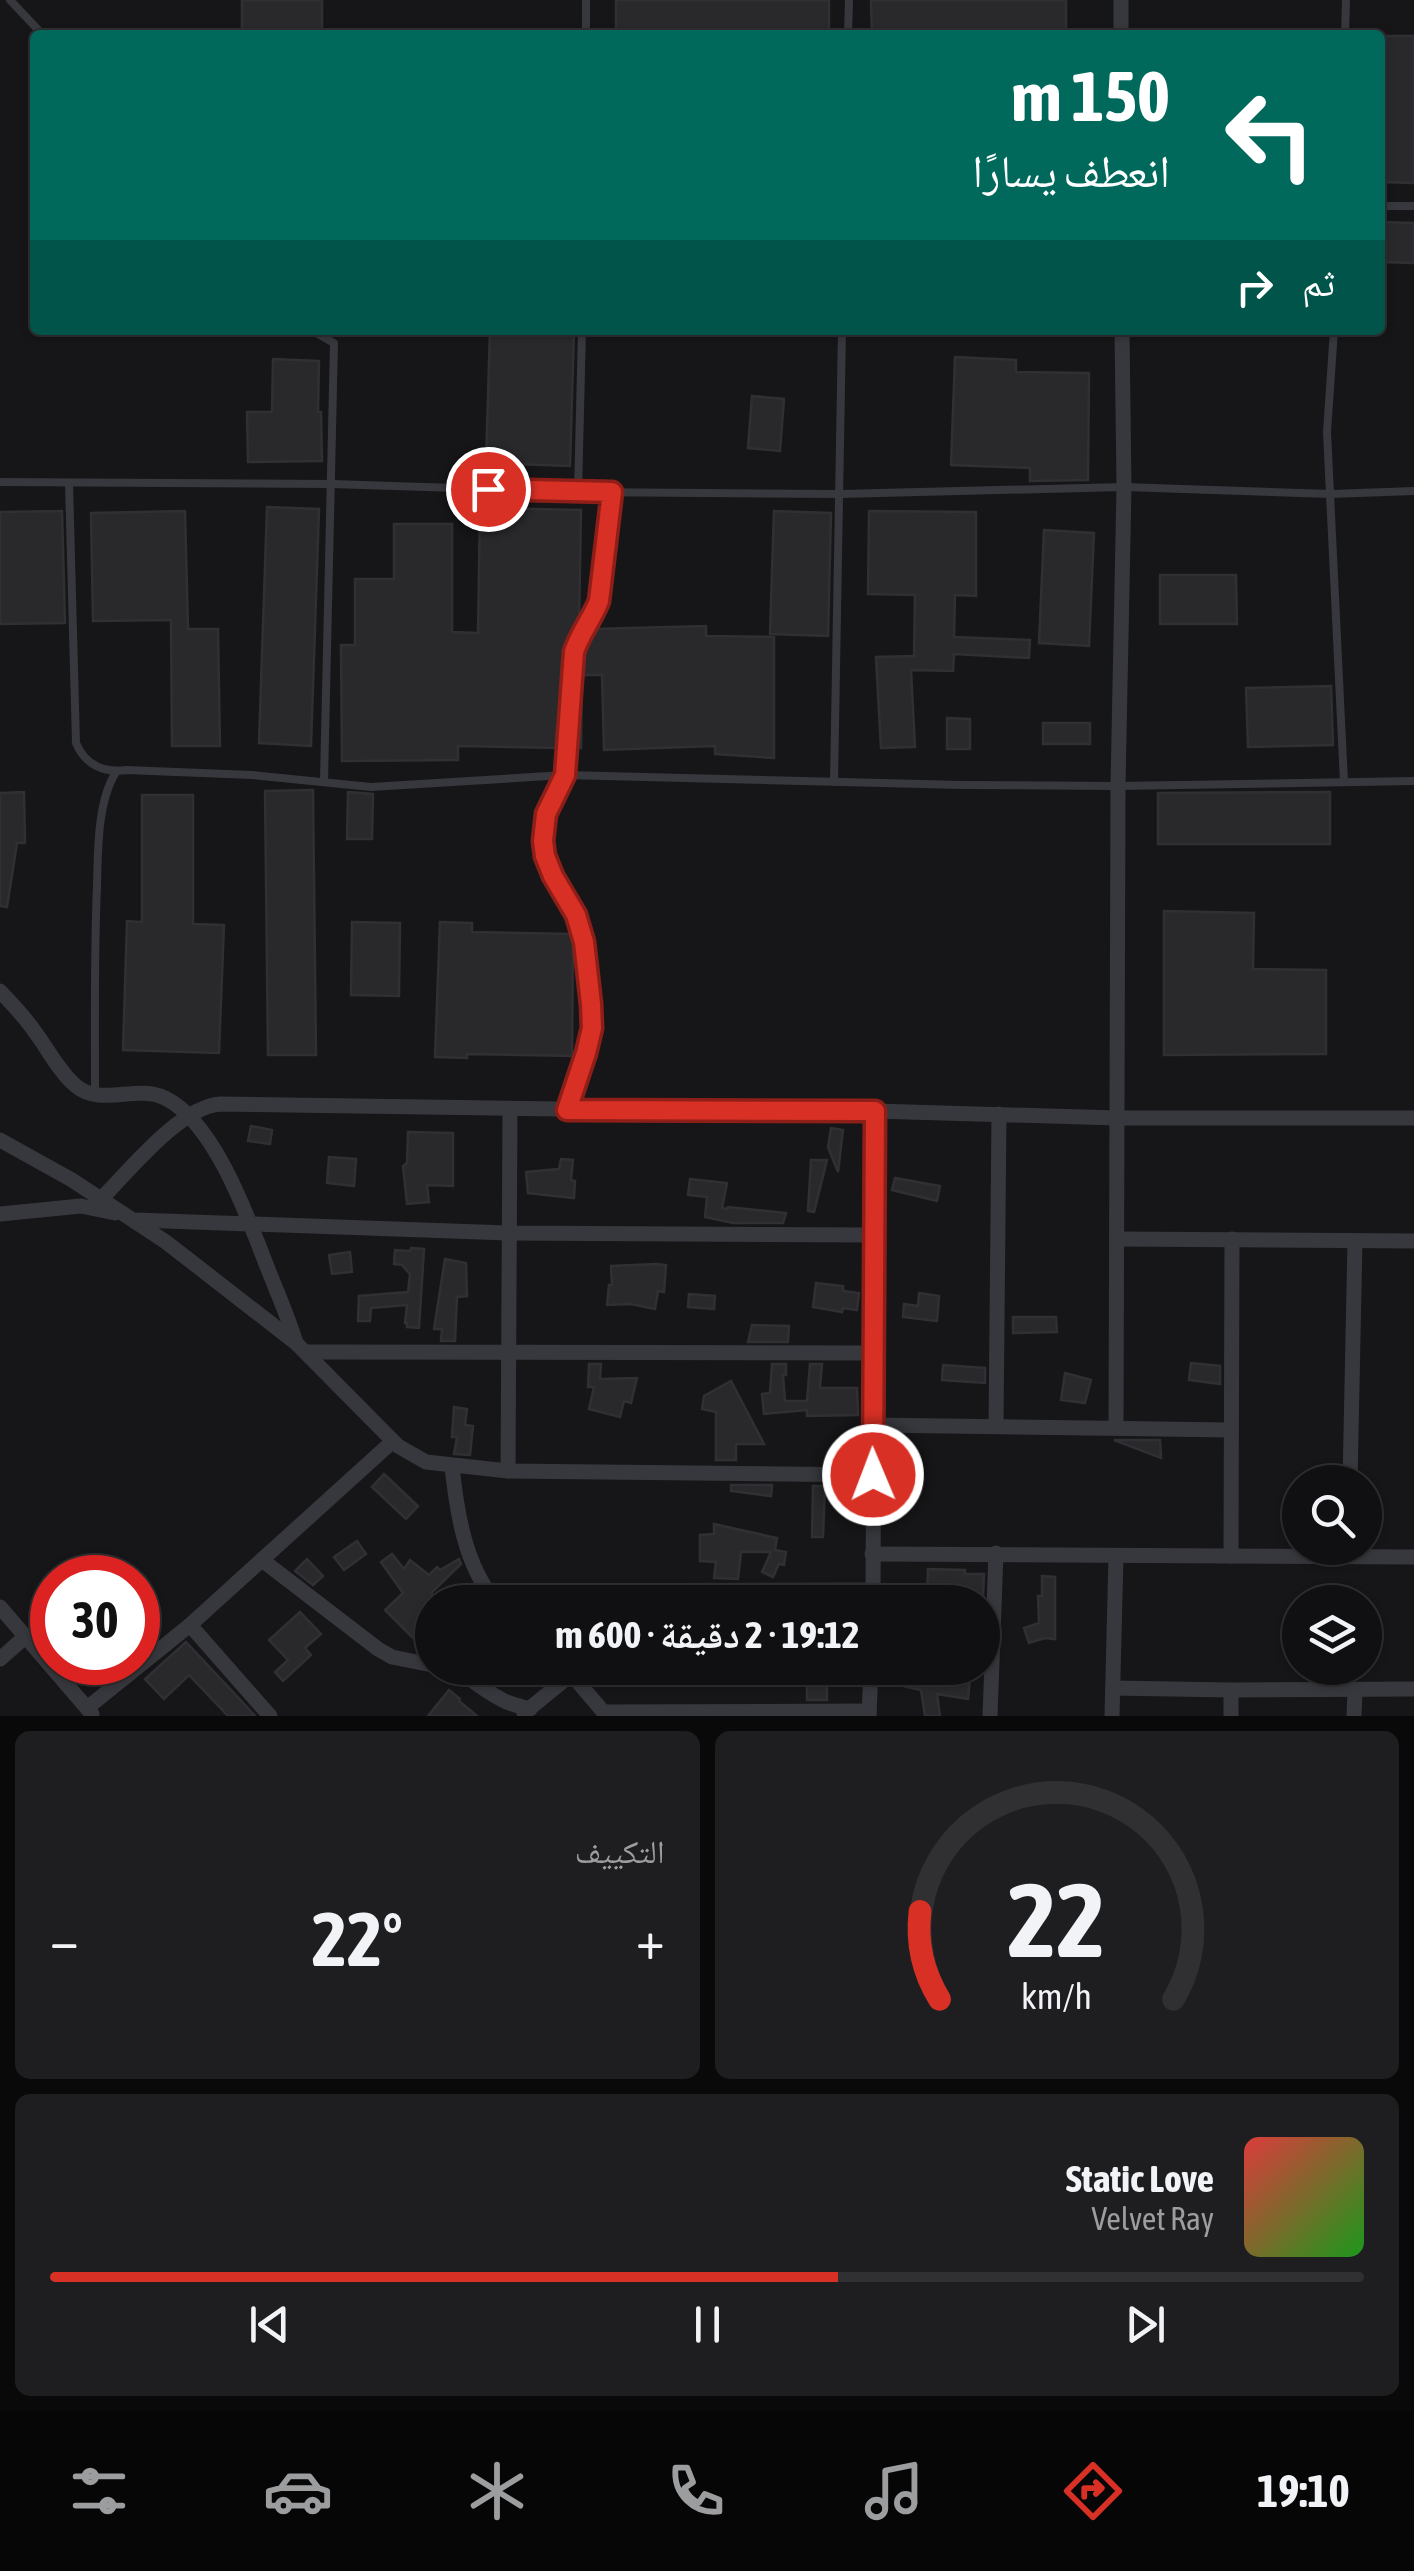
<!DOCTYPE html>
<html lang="ar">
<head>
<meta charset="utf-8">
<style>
  body { margin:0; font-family:"Asap Condensed","Noto Naskh Arabic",sans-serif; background:#1e1e20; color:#f1f3f6; direction:rtl; height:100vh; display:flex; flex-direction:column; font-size:38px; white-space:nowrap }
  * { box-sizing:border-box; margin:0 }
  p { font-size:32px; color:#9c9d9f }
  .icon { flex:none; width:55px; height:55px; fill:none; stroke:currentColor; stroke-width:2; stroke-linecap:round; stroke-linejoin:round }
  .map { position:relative; height:1716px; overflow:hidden; direction:ltr }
  .side { display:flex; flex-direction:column; gap:15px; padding:15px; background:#09090a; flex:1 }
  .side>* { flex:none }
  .top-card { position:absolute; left:30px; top:30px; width:1355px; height:305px; border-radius:10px; box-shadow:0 2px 8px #0004,0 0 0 2px #303032; direction:rtl; background:#00695c; color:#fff; overflow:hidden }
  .tools { position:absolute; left:1282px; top:1465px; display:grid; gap:20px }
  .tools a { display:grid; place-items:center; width:100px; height:100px; border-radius:50%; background:#101012; box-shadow:0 2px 8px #0004,0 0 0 2px #303032; font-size:50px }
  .speed { position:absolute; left:30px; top:1555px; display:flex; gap:20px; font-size:50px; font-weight:700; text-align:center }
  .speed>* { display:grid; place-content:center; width:130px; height:130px; border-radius:50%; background:#101012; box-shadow:0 2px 8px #0004,0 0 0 2px #303032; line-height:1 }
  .speed .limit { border:15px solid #d22; background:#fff; color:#111 }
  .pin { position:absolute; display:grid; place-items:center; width:85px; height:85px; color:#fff; margin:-42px; border:5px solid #fff; border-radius:50%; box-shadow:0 2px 10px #0007 }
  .me { position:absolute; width:110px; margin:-55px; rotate:359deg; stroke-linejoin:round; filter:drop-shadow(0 0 8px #0008) }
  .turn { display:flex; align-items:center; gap:35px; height:210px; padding:0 50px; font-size:45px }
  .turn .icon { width:130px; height:130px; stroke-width:2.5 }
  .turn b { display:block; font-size:70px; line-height:85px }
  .then { display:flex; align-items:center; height:95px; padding:0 50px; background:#0003; gap:20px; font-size:38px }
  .big { font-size:75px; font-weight:700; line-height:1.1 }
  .side .card { flex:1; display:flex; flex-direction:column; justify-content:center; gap:15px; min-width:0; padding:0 35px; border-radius:15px; background:#1e1e20 }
  .side .dial { align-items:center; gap:0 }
  .dial svg { height:260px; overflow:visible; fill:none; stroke:#303032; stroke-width:7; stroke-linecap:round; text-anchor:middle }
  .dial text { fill:#f1f3f6; stroke:none }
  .song { display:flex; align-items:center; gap:30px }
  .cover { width:120px; height:120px; border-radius:15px; background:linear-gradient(135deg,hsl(0 70% 55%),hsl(120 70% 35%)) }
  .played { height:10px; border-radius:5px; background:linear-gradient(90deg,#d93025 60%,#303032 60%) }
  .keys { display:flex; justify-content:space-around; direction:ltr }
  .heat { display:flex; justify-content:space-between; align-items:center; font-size:55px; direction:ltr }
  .side .tiles { flex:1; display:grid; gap:15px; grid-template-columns:1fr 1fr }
  .card:last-child { grid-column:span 2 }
  .trip { position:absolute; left:415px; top:1585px; width:585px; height:100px; border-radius:50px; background:#101012; box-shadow:0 2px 8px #0004,0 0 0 2px #303032; font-weight:700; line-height:100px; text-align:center; direction:rtl }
  .menu { display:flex; height:160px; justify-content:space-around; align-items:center; background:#060607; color:#9c9d9f }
  .menu .icon { width:70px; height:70px }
  .menu .current { color:#d93025 }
  .menu b { font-size:45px; color:#f1f3f6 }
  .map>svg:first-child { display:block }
  .building { fill:#29292c; stroke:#303034; stroke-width:2.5 }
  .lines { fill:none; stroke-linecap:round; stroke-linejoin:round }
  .lane { stroke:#37383d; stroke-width:8 }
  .street { stroke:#37383d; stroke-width:15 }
  .route-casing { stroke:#8d1f18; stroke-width:25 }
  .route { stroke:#d93025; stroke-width:18 }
</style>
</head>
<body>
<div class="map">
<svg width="1414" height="1716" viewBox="0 0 1414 1716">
  <rect width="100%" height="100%" fill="#161618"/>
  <g class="building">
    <rect x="242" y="0" width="80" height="35"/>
    <rect x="616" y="0" width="213" height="35"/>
    <polygon points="871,0 1066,0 1066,35 872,35"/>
    <polygon points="1380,36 1414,36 1414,183 1380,182"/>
    <polygon points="1380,222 1414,223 1414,263 1380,262"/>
    <polygon points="490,330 574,330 570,466 486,463"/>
    <polygon points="955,357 1016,360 1016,372 1089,373 1088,480 1030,481 1030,468 951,465"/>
    <polygon points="273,359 319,361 318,412 321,412 322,461 248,462 247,412 272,412"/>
    <polygon points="752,396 784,399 780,451 748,448"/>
    <polygon points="267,507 319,509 311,746 259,743"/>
    <polygon points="480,508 581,510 579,624 567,651 560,748 458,746 458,760 342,761 341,645 355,645 355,579 394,579 394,524 452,524 452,632 478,633"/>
    <polygon points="62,511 65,623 0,624 0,512"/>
    <polygon points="185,511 188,629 218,629 220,746 172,746 171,620 93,621 91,513"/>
    <polygon points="774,511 831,513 828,636 770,634"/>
    <polygon points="869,511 976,512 976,596 955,595 954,637 1030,640 1029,658 954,654 953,671 911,670 915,747 881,748 876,657 914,656 915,595 868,594"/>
    <polygon points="1044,530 1094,533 1089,646 1039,643"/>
    <polygon points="1160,575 1236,575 1237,624 1160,624"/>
    <polygon points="706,626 706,636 774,637 774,758 715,754 715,746 604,750 602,675 582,675 581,748 574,748 581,654 593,629"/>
    <polygon points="1331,686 1333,745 1248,747 1246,688"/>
    <polygon points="947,718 970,719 970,749 947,749"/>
    <rect x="1043" y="723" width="47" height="21"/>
    <polygon points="313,790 316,1055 268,1055 265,791"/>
    <polygon points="24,792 25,843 17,843 7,907 0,906 0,793"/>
    <polygon points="348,792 373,794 372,839 347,839"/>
    <polygon points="1330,792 1330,844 1158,844 1158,793"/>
    <polygon points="142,795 193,795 193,924 224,925 219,1053 123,1050 127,921 142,922"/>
    <polygon points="1164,911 1254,913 1253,969 1326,970 1326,1054 1164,1055"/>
    <polygon points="352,922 400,923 399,996 351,995"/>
    <polygon points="440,922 472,923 472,932 573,934 572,1056 467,1054 467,1058 435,1057"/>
    <polygon points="251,1126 272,1130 270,1144 248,1141"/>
    <polygon points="831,1128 843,1130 838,1172 828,1147"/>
    <polygon points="408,1132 453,1133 453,1186 427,1185 429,1202 407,1204 403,1166 407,1163"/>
    <polygon points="329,1157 356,1159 354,1186 327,1183"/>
    <polygon points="561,1159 573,1160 571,1180 575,1181 574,1198 528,1193 526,1172 559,1169"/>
    <polygon points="811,1160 827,1160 814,1212 808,1211"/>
    <polygon points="895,1178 940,1186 937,1201 892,1190"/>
    <polygon points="690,1179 727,1183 722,1208 727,1209 728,1207 786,1213 783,1223 733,1223 705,1217 707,1197 688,1195"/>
    <polygon points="411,1248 424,1249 419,1328 407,1327 407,1323 405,1323 407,1305 371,1308 370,1321 358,1321 359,1296 408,1292 410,1274 402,1265 394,1264 395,1250 410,1251"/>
    <polygon points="350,1252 352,1272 332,1274 329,1255"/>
    <polygon points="445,1259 466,1263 467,1296 457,1297 455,1341 441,1341 442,1329 434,1329"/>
    <polygon points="656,1264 666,1265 664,1292 658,1291 655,1309 631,1304 607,1305 609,1285 612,1285 611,1266"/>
    <polygon points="816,1283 843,1286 843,1291 859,1293 857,1310 843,1308 842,1312 813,1307"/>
    <polygon points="919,1293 939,1296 937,1321 903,1317 904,1304 918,1306"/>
    <polygon points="689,1294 715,1296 714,1309 688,1307"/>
    <polygon points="1013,1317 1056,1317 1057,1332 1013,1333"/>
    <polygon points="752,1325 789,1326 788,1342 748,1342"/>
    <polygon points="1191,1363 1220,1366 1220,1384 1189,1380"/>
    <polygon points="589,1364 601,1364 600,1379 637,1378 631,1403 624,1401 620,1417 589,1409 594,1387 588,1387"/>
    <polygon points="772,1364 786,1364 786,1375 783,1375 785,1401 807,1401 810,1364 822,1364 820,1388 857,1388 858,1415 807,1416 807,1410 764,1414 762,1394 770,1393"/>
    <polygon points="943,1365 985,1368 985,1383 942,1380"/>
    <polygon points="1065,1373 1091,1380 1085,1403 1061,1400"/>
    <polygon points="731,1381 764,1444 736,1444 736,1460 716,1460 716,1412 702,1409 704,1396"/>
    <polygon points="454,1407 467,1409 465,1425 473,1426 470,1455 454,1454 457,1437 452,1437"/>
    <polygon points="1114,1440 1160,1440 1161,1458"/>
    <polygon points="384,1474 418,1506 406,1519 372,1487"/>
    <polygon points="731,1485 772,1485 771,1496 731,1491"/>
    <polygon points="813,1486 825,1486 823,1537 812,1537"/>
    <polygon points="714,1524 777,1538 775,1550 786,1552 784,1565 779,1564 773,1577 762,1572 771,1552 741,1552 738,1579 714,1578 716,1562 700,1561 700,1535 714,1534"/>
    <polygon points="357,1541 366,1554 344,1570 334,1557"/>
    <polygon points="392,1554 404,1569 410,1560 429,1575 437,1567 440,1570 459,1559 461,1564 432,1592 432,1636 422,1647 385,1610 403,1593 381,1562"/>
    <polygon points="307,1559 323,1576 313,1585 295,1571"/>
    <polygon points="928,1569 965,1570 965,1574 984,1574 983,1597 927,1596"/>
    <polygon points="1042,1576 1055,1577 1055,1639 1045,1638 1029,1643 1024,1628 1039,1623 1038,1596 1042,1596"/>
    <polygon points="300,1612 321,1634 305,1648 311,1655 283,1681 275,1672 288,1660 269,1640"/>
    <polygon points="186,1642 247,1707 255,1716 228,1716 189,1675 164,1699 145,1679"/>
    <polygon points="807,1668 816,1668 823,1682 827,1683 827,1700 807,1700"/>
    <polygon points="906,1668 958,1676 959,1668 971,1668 968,1699 937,1694 940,1716 925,1716 921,1690 903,1686"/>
    <polygon points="449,1690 460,1699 459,1701 477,1716 428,1716"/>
  </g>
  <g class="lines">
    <g class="lane">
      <polyline points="10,0 43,35"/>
      <polyline points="586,35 586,0"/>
      <polyline points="848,35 849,0"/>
      <polyline points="1345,35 1346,0"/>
      <polyline points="1380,206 1414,206"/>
      <polyline points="311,330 334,343 324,781"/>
      <polyline points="1334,330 1327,432 1344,782"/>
      <polyline points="0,482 331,484 578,492 839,494 1124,487 1331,494 1414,491"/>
      <path d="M69,483L76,743C85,765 104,773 126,770L252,775L371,787L565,775L962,785L1118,786L1414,781"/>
      <polyline points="578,492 582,330"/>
      <polyline points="834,782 842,330"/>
      <path d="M95,1095C95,1025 94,955 97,886C98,852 97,802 116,772"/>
      <path d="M567,1110L587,1053L592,1028L591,1004L584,942L577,915L553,876L545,855L543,841L546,814L565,775L574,652C580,633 592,619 599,601L611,492"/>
    </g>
    <g class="street">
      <polyline points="1121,35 1121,0"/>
      <path d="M0,991C12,1004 25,1017 35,1032C48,1049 59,1072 76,1086C101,1107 137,1084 165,1098C214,1122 247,1215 266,1264C276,1290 288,1316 296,1343"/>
      <polyline points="0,1140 72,1180 166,1242 296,1343 398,1446 426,1462 508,1471 873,1475"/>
      <path d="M101,1199C130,1170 180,1107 220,1104L832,1113L875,1111L1117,1118H1414"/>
      <polyline points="0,1214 81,1206 115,1213"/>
      <polyline points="137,1220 508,1233 873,1235"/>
      <polyline points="1117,1239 1414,1241"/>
      <polyline points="306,1352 873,1353"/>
      <polyline points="872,1425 1231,1430"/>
      <polyline points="996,1426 999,1114"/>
      <polyline points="1116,1427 1118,786 1124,487 1122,330"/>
      <path d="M452,1467C457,1513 465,1566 496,1602"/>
      <polyline points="508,1471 510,1109"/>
      <polyline points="1350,1482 1355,1241"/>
      <polyline points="872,1554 1414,1557"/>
      <polyline points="1231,1556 1232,1239"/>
      <polyline points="262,1560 378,1649 392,1657 432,1665"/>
      <polyline points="486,1591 873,1590"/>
      <polyline points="873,1602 875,1111"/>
      <polyline points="0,1607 92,1714"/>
      <polyline points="190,1625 393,1441"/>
      <polyline points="0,1659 25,1637"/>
      <path d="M442,1668C470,1674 476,1686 499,1698C508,1704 519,1706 530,1709"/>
      <polyline points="566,1668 607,1716"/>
      <polyline points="1113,1688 1231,1690 1414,1689"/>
      <polyline points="87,1708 190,1625 270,1716"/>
      <polyline points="604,1712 869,1711"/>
      <polyline points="524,1713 573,1673"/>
      <polyline points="869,1716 871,1668"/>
      <polyline points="990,1716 996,1553"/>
      <polyline points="1112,1716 1116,1556"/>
      <polyline points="1231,1716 1231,1690"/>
      <polyline points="1354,1716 1355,1690"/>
    </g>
  </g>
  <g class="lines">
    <g class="route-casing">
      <path id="route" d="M488,489L612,492L599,601C592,619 580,633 574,652L565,775L546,814L543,841L545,856L553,876L576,915L584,942L591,1004L592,1028L586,1053L567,1110L875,1111L873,1475"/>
    </g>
    <use href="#route" class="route"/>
  </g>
</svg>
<div class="tools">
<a><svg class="icon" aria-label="search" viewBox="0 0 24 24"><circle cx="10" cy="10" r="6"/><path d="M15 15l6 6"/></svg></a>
<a><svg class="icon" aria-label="layers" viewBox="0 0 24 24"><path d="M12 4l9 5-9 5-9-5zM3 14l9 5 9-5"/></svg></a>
</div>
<div class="speed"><div class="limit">30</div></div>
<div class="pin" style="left:488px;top:489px;background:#d93025"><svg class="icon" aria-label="arrive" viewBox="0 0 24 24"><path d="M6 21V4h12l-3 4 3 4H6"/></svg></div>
<svg class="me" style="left:873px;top:1475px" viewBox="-20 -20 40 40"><circle r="17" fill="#d93025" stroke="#fff" stroke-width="3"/><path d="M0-11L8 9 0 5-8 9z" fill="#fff"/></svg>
<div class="trip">19:12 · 2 دقيقة · 600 m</div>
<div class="top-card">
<div class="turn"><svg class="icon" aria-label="left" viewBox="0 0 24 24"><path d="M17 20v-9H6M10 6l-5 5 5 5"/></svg><div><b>150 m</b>انعطف يسارًا</div></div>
<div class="then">ثم<svg class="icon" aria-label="right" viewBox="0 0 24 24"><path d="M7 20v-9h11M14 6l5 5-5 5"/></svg></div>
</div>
</div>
<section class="side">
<div class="tiles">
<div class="card dial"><svg viewBox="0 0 100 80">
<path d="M14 69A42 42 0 1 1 86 69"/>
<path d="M14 69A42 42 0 0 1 8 42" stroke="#d93025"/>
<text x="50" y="56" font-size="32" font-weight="700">22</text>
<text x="50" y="72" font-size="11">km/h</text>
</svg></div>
<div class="card"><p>التكييف</p>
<div class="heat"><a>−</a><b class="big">22°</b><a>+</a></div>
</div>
<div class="card">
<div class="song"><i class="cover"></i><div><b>Static Love</b><p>Velvet Ray</p></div></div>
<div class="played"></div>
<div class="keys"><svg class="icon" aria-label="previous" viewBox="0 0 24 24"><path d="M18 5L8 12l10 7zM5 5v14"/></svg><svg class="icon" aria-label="pause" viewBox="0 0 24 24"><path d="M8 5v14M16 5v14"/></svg><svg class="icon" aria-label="next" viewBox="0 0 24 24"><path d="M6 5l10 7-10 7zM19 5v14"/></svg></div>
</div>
</div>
</section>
<nav class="menu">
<b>19:10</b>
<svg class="icon current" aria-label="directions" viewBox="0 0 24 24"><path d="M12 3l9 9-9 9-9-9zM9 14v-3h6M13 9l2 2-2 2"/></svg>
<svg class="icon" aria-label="music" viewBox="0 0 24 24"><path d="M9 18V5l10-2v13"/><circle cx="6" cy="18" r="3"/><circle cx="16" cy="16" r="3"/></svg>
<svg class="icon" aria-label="phone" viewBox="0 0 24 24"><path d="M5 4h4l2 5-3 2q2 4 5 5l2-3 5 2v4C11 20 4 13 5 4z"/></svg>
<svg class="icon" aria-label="climate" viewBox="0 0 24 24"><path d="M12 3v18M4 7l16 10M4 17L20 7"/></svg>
<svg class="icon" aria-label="car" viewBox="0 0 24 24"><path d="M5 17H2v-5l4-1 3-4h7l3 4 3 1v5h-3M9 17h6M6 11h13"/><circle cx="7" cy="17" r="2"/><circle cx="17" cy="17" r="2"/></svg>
<svg class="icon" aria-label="filters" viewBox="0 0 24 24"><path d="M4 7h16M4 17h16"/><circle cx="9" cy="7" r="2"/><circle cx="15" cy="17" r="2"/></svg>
</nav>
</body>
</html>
